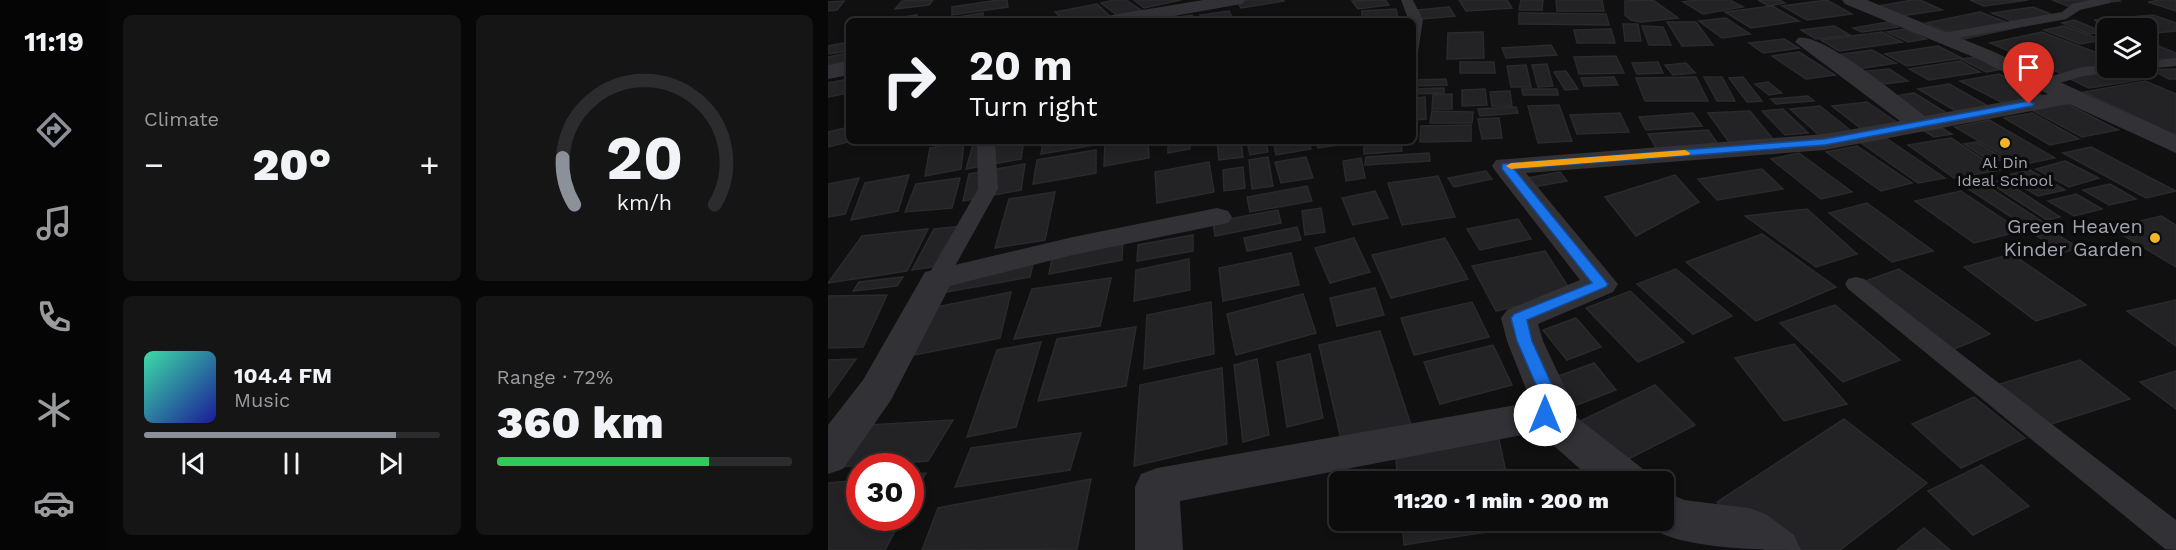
<!DOCTYPE html>
<html lang="en">
<head>
<meta charset="utf-8">
<style>
  body { margin:0; font-family:"Work Sans",sans-serif; background:#151516; color:#f1f3f6; height:100vh; display:flex; flex-direction:column; font-size:22px; white-space:nowrap }
  * { box-sizing:border-box; margin:0 }
  p { font-size:20px; color:#9a9b9d }
  .icon { flex:none; width:33px; height:33px; fill:none; stroke:currentColor; stroke-width:2; stroke-linecap:round; stroke-linejoin:round }
  .map { position:relative; flex:1; overflow:hidden }
  .panel { display:flex; flex-direction:column; gap:15px; padding:15px; background:#070707; width:720px }
  .panel>* { flex:none }
  .hud { position:absolute; left:18px; top:18px; width:570px; height:126px; border-radius:9px; box-shadow:0 3px 9px #0003,0 0 0 2px #2c2c2e; background:#0c0c0d; color:#f1f3f6; overflow:hidden }
  .fabs { position:absolute; left:1269px; top:18px; display:grid; gap:12px }
  .fabs a { display:grid; place-items:center; width:60px; height:60px; border-radius:9px; background:#0c0c0d; box-shadow:0 3px 9px #0003,0 0 0 2px #2c2c2e; font-size:30px }
  .speed { position:absolute; left:18px; top:453px; display:flex; gap:12px; font-size:30px; font-weight:700; text-align:center }
  .speed>* { display:grid; place-content:center; width:78px; height:78px; border-radius:50%; background:#0c0c0d; box-shadow:0 3px 9px #0003,0 0 0 2px #2c2c2e; line-height:1 }
  .speed .limit { border:9px solid #d22; background:#fff; color:#111 }
  .pin { position:absolute; display:grid; place-items:center; width:51px; height:51px; color:#fff; margin:-62px -26px; border-radius:50% 50% 50% 0; rotate:-45deg; box-shadow:0 0 6px #0007 }
  .pin .icon { rotate:45deg }
  .me { position:absolute; width:66px; margin:-33px; rotate:0deg; stroke-linejoin:round; filter:drop-shadow(0 0 4px #0008) }
  .turn { display:flex; align-items:center; gap:21px; height:126px; padding:0 24px; font-size:27px }
  .turn .icon { width:78px; height:78px; stroke-width:2.5 }
  .turn b { display:block; font-size:42px; line-height:51px }
  .big { font-size:45px; font-weight:800; line-height:1.1 }
  .panel .card { flex:1; display:flex; flex-direction:column; justify-content:center; gap:9px; min-width:0; padding:0 21px; border-radius:9px; background:#151516 }
  .panel .dial { align-items:center; gap:0 }
  .dial svg { height:156px; overflow:visible; fill:none; stroke:#2c2c2e; stroke-width:7; stroke-linecap:round; text-anchor:middle }
  .dial text { fill:#f1f3f6; stroke:none }
  .song { display:flex; align-items:center; gap:18px }
  .cover { width:72px; height:72px; border-radius:9px; background:linear-gradient(135deg,hsl(160 70% 55%),hsl(240 70% 35%)) }
  .played { height:6px; border-radius:3px; background:linear-gradient(90deg,#8c9099 85%,#2c2c2e 85%) }
  .keys { display:flex; justify-content:space-around; direction:ltr }
  .heat { display:flex; justify-content:space-between; align-items:center; font-size:33px; direction:ltr }
  .charge { height:9px; border-radius:4px; background:linear-gradient(90deg,#34c759 72%,#2c2c2e 0) }
  .panel .tiles { flex:1; display:grid; gap:15px; grid-template-columns:repeat(2,1fr) }
  .trip { position:absolute; left:501px; top:471px; width:345px; height:60px; border-radius:9px; background:#0c0c0d; box-shadow:0 3px 9px #0003,0 0 0 2px #2c2c2e; font-weight:800; line-height:60px; text-align:center }
  main { display:flex; flex:1; min-height:0 }
  .tab-bar { display:flex; flex-direction:column; width:108px; justify-content:space-around; align-items:center; background:#050505; color:#9a9b9d }
  .tab-bar .icon { width:42px; height:42px }
  .tab-bar .current { color:#8c9099 }
  .tab-bar b { font-size:27px; color:#f1f3f6 }
  .map>svg:first-child { display:block }
  .building { fill:#232325; stroke:#2a2a2d; stroke-width:1.5 }
  .lines { fill:none; stroke-linecap:round; stroke-linejoin:round }
  .lane { fill:#313136; fill-rule:evenodd }
  .street { fill:#313136; fill-rule:evenodd }
  .route { fill:#1a73e8; stroke:#114b97; stroke-width:1.5 }
  .slow { fill:#f59e0b }
  .poi-dot { fill:#f0b528; stroke:#0b0b0c; stroke-width:2 }
  .labels { text-anchor:middle; dominant-baseline:central; stroke-width:6; stroke-linejoin:round; paint-order:stroke }
  .far-poi-label { font-size:16px; fill:#a1a5b2; stroke:#0b0b0c }
  .poi-label { font-size:20px; fill:#a1a5b2; stroke:#0b0b0c; text-anchor:end }
</style>
</head>
<body>
<main>
<nav class="tab-bar">
<b>11:19</b>
<svg class="icon current" aria-label="directions" viewBox="0 0 24 24"><path d="M12 3l9 9-9 9-9-9zM9 14v-3h6M13 9l2 2-2 2"/></svg>
<svg class="icon" aria-label="music" viewBox="0 0 24 24"><path d="M9 18V5l10-2v13"/><circle cx="6" cy="18" r="3"/><circle cx="16" cy="16" r="3"/></svg>
<svg class="icon" aria-label="phone" viewBox="0 0 24 24"><path d="M5 4h4l2 5-3 2q2 4 5 5l2-3 5 2v4C11 20 4 13 5 4z"/></svg>
<svg class="icon" aria-label="climate" viewBox="0 0 24 24"><path d="M12 3v18M4 7l16 10M4 17L20 7"/></svg>
<svg class="icon" aria-label="car" viewBox="0 0 24 24"><path d="M5 17H2v-5l4-1 3-4h7l3 4 3 1v5h-3M9 17h6M6 11h13"/><circle cx="7" cy="17" r="2"/><circle cx="17" cy="17" r="2"/></svg>
</nav>
<section class="panel">
<div class="tiles">
<div class="card"><p>Climate</p>
<div class="heat"><a>−</a><b class="big">20°</b><a>+</a></div>
</div>
<div class="card dial"><svg viewBox="0 0 100 80">
<path d="M14 69A42 42 0 1 1 86 69"/>
<path d="M14 69A42 42 0 0 1 8 45" stroke="#8c9099"/>
<text x="50" y="56" font-size="32" font-weight="700">20</text>
<text x="50" y="72" font-size="11">km/h</text>
</svg></div>
<div class="card">
<div class="song"><i class="cover"></i><div><b>104.4 FM</b><p>Music</p></div></div>
<div class="played"></div>
<div class="keys"><svg class="icon" aria-label="previous" viewBox="0 0 24 24"><path d="M18 5L8 12l10 7zM5 5v14"/></svg><svg class="icon" aria-label="pause" viewBox="0 0 24 24"><path d="M8 5v14M16 5v14"/></svg><svg class="icon" aria-label="next" viewBox="0 0 24 24"><path d="M6 5l10 7-10 7zM19 5v14"/></svg></div>
</div>
<div class="card"><p>Range · 72%</p><b class="big">360 km</b><div class="charge"></div></div>
</div>
</section>
<div class="map">
<svg width="1348" height="550" viewBox="0 0 1348 550">
  <rect width="100%" height="100%" fill="#101011"/>
  <g class="building">
    <polygon points="105,0 101,5 67,9 74,1"/>
    <polygon points="170,0 179,0 180,7 124,15 124,7"/>
    <polygon points="286,0 298,0 313,10 290,16 273,3"/>
    <polygon points="306,0 353,0 316,8"/>
    <polygon points="417,0 455,0 456,1 413,8 409,1"/>
    <polygon points="557,0 561,5 530,9 524,1"/>
    <polygon points="631,0 679,0 684,8 638,11"/>
    <polygon points="693,0 715,0 714,10 691,10"/>
    <polygon points="728,0 774,0 776,11 729,11"/>
    <polygon points="825,0 850,18 813,22 803,20 797,15 797,1"/>
    <polygon points="868,0 902,0 915,7 875,14 855,2"/>
    <polygon points="930,0 951,0 957,3 941,6"/>
    <polygon points="999,0 1024,14 979,20 954,6"/>
    <polygon points="1085,0 1092,0 1114,10 1073,16 1050,6"/>
    <polygon points="1142,0 1200,0 1156,6"/>
    <polygon points="1224,0 1290,0 1292,1 1240,6"/>
    <polygon points="1332,0 1348,0 1348,11 1320,2"/>
    <polygon points="16,1 9,10 0,11 0,2"/>
    <polygon points="269,4 283,17 264,21 236,21 227,12"/>
    <polygon points="944,6 971,21 923,28 897,12"/>
    <polygon points="621,7 627,16 594,19 590,10"/>
    <polygon points="1205,7 1235,19 1196,26 1164,13"/>
    <polygon points="568,9 570,20 534,21 534,11"/>
    <polygon points="401,11 406,21 374,21 372,15"/>
    <polygon points="1152,12 1191,27 1136,39 1098,23"/>
    <polygon points="155,13 155,21 105,21"/>
    <polygon points="691,13 778,14 781,25 691,24"/>
    <polygon points="89,15 87,21 47,21"/>
    <polygon points="364,15 366,21 338,19"/>
    <polygon points="1325,15 1348,23 1348,31 1318,34 1318,28 1280,28 1280,33 1270,29 1283,27 1266,20"/>
    <polygon points="898,18 922,34 894,38 871,21"/>
    <polygon points="1246,20 1275,32 1262,34 1234,23"/>
    <polygon points="839,22 868,22 885,45 854,46"/>
    <polygon points="1060,22 1070,27 1034,32 1025,28"/>
    <polygon points="795,24 810,24 813,41 797,41"/>
    <polygon points="814,26 835,27 843,45 821,45"/>
    <polygon points="1006,26 1022,35 988,39 973,30"/>
    <polygon points="1236,26 1274,40 1252,44 1216,30"/>
    <polygon points="783,29 787,43 749,43 746,30"/>
    <polygon points="1077,29 1098,39 1080,42 1059,32"/>
    <polygon points="655,32 656,58 619,59 620,33"/>
    <polygon points="1054,32 1074,42 1011,51 993,40"/>
    <polygon points="1214,32 1280,57 1280,66 1239,76 1162,43"/>
    <polygon points="956,39 971,48 935,53 921,43"/>
    <polygon points="1318,41 1348,53 1348,59 1336,60 1318,53"/>
    <polygon points="21,42 21,51 0,54 0,46"/>
    <polygon points="723,45 729,55 678,58 674,48"/>
    <polygon points="1110,46 1134,58 1079,66 1057,54"/>
    <polygon points="1044,50 1068,63 1023,70 1001,56"/>
    <polygon points="971,52 1007,75 978,79 944,56"/>
    <polygon points="21,53 21,64 0,68 0,57"/>
    <polygon points="788,56 796,73 751,74 746,57"/>
    <polygon points="1151,57 1176,69 1158,72 1133,59"/>
    <polygon points="1132,61 1152,72 1101,80 1081,69"/>
    <polygon points="632,62 666,62 667,73 632,73"/>
    <polygon points="830,62 835,73 809,74 804,63"/>
    <polygon points="858,63 867,73 845,75 837,65"/>
    <polygon points="719,64 725,86 710,87 704,65"/>
    <polygon points="698,65 703,87 683,87 679,66"/>
    <polygon points="1061,69 1080,81 1048,85 1029,72"/>
    <polygon points="1348,69 1348,79 1341,79 1324,70"/>
    <polygon points="738,71 750,89 737,90 726,72"/>
    <polygon points="1289,71 1311,80 1261,88 1240,78"/>
    <polygon points="1171,74 1217,97 1177,104 1132,81"/>
    <polygon points="786,77 790,85 756,86 753,78"/>
    <polygon points="868,77 880,101 817,101 808,78"/>
    <polygon points="876,77 894,77 907,101 889,101"/>
    <polygon points="915,77 934,101 919,102 901,78"/>
    <polygon points="21,79 21,93 0,97 0,83"/>
    <polygon points="618,79 619,85 585,86 585,80"/>
    <polygon points="1317,81 1348,94 1348,134 1345,134 1256,92"/>
    <polygon points="940,82 954,93 941,95 927,84"/>
    <polygon points="1121,84 1167,110 1136,116 1090,89"/>
    <polygon points="616,88 616,93 585,94 585,89"/>
    <polygon points="657,89 659,105 634,106 634,90"/>
    <polygon points="694,89 729,89 730,95 695,95"/>
    <polygon points="682,91 684,106 664,106 662,92"/>
    <polygon points="1086,93 1132,121 1092,127 1048,99"/>
    <polygon points="624,94 624,109 604,109 605,95"/>
    <polygon points="980,96 986,101 948,104 943,99"/>
    <polygon points="597,97 598,119 585,120 585,98"/>
    <polygon points="1039,102 1073,125 1036,131 1004,106"/>
    <polygon points="1237,103 1290,130 1254,137 1202,109"/>
    <polygon points="731,105 744,141 710,143 700,106"/>
    <polygon points="992,106 1023,131 991,135 962,109"/>
    <polygon points="688,107 690,113 652,116 650,109"/>
    <polygon points="955,109 980,133 957,135 934,111"/>
    <polygon points="604,111 645,112 644,123 602,123"/>
    <polygon points="922,111 953,149 908,152 880,113"/>
    <polygon points="792,113 801,132 749,134 742,115"/>
    <polygon points="865,113 874,126 818,130 811,117"/>
    <polygon points="1204,113 1251,139 1222,145 1176,118"/>
    <polygon points="671,118 674,138 654,139 650,119"/>
    <polygon points="1161,120 1227,158 1192,165 1127,127"/>
    <polygon points="643,125 643,141 592,142 593,126"/>
    <polygon points="21,127 21,141 24,141 0,147 0,132"/>
    <polygon points="1114,128 1124,134 1106,137 1096,131"/>
    <polygon points="880,130 898,155 835,160 820,134"/>
    <polygon points="1058,138 1117,178 1090,183 1033,143"/>
    <polygon points="1123,138 1172,170 1126,178 1080,145"/>
    <polygon points="146,141 196,141 193,159 138,169"/>
    <polygon points="215,141 266,141 266,145 213,154"/>
    <polygon points="277,141 320,141 321,158 276,166"/>
    <polygon points="340,141 361,141 362,149 340,153"/>
    <polygon points="389,141 413,141 415,157 391,160"/>
    <polygon points="419,141 438,141 440,152 422,155"/>
    <polygon points="445,141 480,141 483,149 448,155"/>
    <polygon points="488,141 524,141 524,143 490,148"/>
    <polygon points="536,141 573,141 574,151 536,154"/>
    <polygon points="136,142 133,169 97,176 102,148"/>
    <polygon points="1149,142 1177,159 1164,162 1136,144"/>
    <polygon points="1029,146 1084,183 1053,191 998,152"/>
    <polygon points="1263,147 1348,191 1318,198 1235,153"/>
    <polygon points="268,150 268,173 205,184 209,160"/>
    <polygon points="601,153 602,161 537,165 538,157"/>
    <polygon points="971,153 1024,192 993,199 943,159"/>
    <polygon points="440,157 445,186 424,189 421,160"/>
    <polygon points="478,157 485,178 453,183 447,162"/>
    <polygon points="533,158 537,178 518,181 515,161"/>
    <polygon points="1237,161 1271,178 1241,187 1208,169"/>
    <polygon points="381,162 386,192 329,203 327,172"/>
    <polygon points="197,164 193,190 135,201 141,174"/>
    <polygon points="415,167 417,188 396,191 395,170"/>
    <polygon points="934,169 955,189 889,200 870,179"/>
    <polygon points="1202,170 1237,190 1210,196 1175,176"/>
    <polygon points="658,171 664,179 626,187 620,178"/>
    <polygon points="732,172 739,181 689,190 683,181"/>
    <polygon points="81,175 70,211 23,220 37,183"/>
    <polygon points="847,175 871,202 808,236 777,197"/>
    <polygon points="610,176 627,217 574,225 560,183"/>
    <polygon points="31,178 17,214 0,217 0,184"/>
    <polygon points="132,178 124,208 77,212 88,184"/>
    <polygon points="1175,180 1232,217 1219,220 1162,183"/>
    <polygon points="1156,184 1218,224 1200,228 1139,188"/>
    <polygon points="1282,184 1308,199 1281,205 1255,190"/>
    <polygon points="479,186 484,201 422,212 419,197"/>
    <polygon points="547,191 560,218 525,225 514,198"/>
    <polygon points="1133,191 1193,231 1146,243 1087,201"/>
    <polygon points="227,192 217,240 167,248 181,199"/>
    <polygon points="1248,194 1274,209 1246,216 1220,201"/>
    <polygon points="1039,203 1105,251 1064,262 1001,213"/>
    <polygon points="493,208 497,232 477,235 474,211"/>
    <polygon points="979,209 1029,254 988,267 917,216"/>
    <polygon points="450,210 453,223 387,236 385,222"/>
    <polygon points="1333,216 1348,225 1348,267 1283,228"/>
    <polygon points="690,219 703,239 652,250 639,229"/>
    <polygon points="136,226 116,265 84,270 106,229"/>
    <polygon points="469,227 473,240 419,251 416,238"/>
    <polygon points="100,229 79,271 0,283 34,236"/>
    <polygon points="1225,232 1251,248 1234,253 1209,236"/>
    <polygon points="934,234 1008,287 928,321 858,262"/>
    <polygon points="365,235 365,251 309,261 310,245"/>
    <polygon points="526,238 542,272 502,283 487,248"/>
    <polygon points="617,238 640,279 563,298 544,255"/>
    <polygon points="295,240 294,260 221,274 225,253"/>
    <polygon points="717,251 745,294 668,311 644,266"/>
    <polygon points="463,253 471,285 395,301 391,268"/>
    <polygon points="1184,254 1258,305 1208,321 1136,267"/>
    <polygon points="207,255 202,277 118,292 126,269"/>
    <polygon points="361,259 362,290 306,301 308,270"/>
    <polygon points="848,269 904,316 865,334 809,284"/>
    <polygon points="1071,269 1162,334 1117,353 1029,284"/>
    <polygon points="75,277 69,286 25,291 31,282"/>
    <polygon points="283,278 272,326 186,339 204,289"/>
    <polygon points="547,288 556,315 509,326 502,298"/>
    <polygon points="802,291 856,342 810,362 758,308"/>
    <polygon points="183,292 172,338 86,355 104,308"/>
    <polygon points="475,294 488,333 408,355 399,314"/>
    <polygon points="59,295 35,347 0,348 0,296"/>
    <polygon points="1348,300 1348,346 1299,311"/>
    <polygon points="383,302 386,354 316,369 319,315"/>
    <polygon points="644,302 661,337 586,355 573,318"/>
    <polygon points="1007,305 1072,360 1015,382 952,323"/>
    <polygon points="748,318 773,347 739,360 715,330"/>
    <polygon points="308,327 298,386 210,401 229,339"/>
    <polygon points="552,331 583,425 514,443 491,345"/>
    <polygon points="213,342 188,427 139,437 169,350"/>
    <polygon points="966,344 1019,404 956,421 907,358"/>
    <polygon points="665,345 684,385 612,404 596,362"/>
    <polygon points="482,354 495,418 459,427 449,362"/>
    <polygon points="28,359 0,398 0,360"/>
    <polygon points="429,359 441,435 415,442 406,365"/>
    <polygon points="1252,360 1302,399 1205,430 1158,388"/>
    <polygon points="766,363 788,390 723,415 703,386"/>
    <polygon points="394,368 399,444 306,466 312,385"/>
    <polygon points="1348,371 1348,409 1312,382"/>
    <polygon points="827,385 867,425 773,473 736,429"/>
    <polygon points="1146,397 1197,438 1133,468 1084,424"/>
    <polygon points="1016,419 1099,483 1012,550 937,550 889,502"/>
    <polygon points="125,420 100,461 11,467 41,425"/>
    <polygon points="253,433 242,470 127,487 143,448"/>
    <polygon points="670,435 680,482 570,482 567,449"/>
    <polygon points="1154,465 1201,506 1145,535 1100,491"/>
    <polygon points="98,473 82,502 82,474"/>
    <polygon points="263,479 249,549 94,550 110,508"/>
    <polygon points="32,480 32,518 74,518 57,550 0,550 0,483"/>
    <polygon points="574,520 689,520 690,527 576,545"/>
    <polygon points="1096,528 1122,550 1069,550"/>
  </g>
  <g class="lines">
    <g class="lane">
      <polygon points="573,0 585,0 595,20 590,52 585,53 585,21 581,21"/>
      <polygon points="1262,0 1284,0 1282,3 1252,10 1238,19 1114,41 1107,37 1114,33 1234,12 1244,4"/>
      <polygon points="1348,58 1348,66 1318,69 1312,68 1318,68 1318,61"/>
      <polygon points="1280,65 1280,68 1302,68 1295,72 1255,76 1216,88 1208,83 1211,80 1254,67"/>
      <polygon points="149,141 167,141 170,189 117,284 109,286 101,284 98,279 150,189"/>
      <polygon points="1028,277 1036,279 1348,520 1348,550 1337,549 1020,289 1017,284 1020,279"/>
    </g>
    <g class="street">
      <polygon points="375,0 417,0 414,4 408,5 318,21 274,21 277,17 284,15"/>
      <path d="M1014,0H1039L1164,51L1348,135V153L1241,104L997,150L698,173L790,284L785,292L710,324L715,341L740,394L738,409L815,469L821,482H767L710,432L352,501L355,550H307V487L313,474L329,468L699,403L700,394L679,341L673,318L679,310L752,280L668,172L664,166L668,160L997,134L1072,121L967,42L970,38C994,32 1074,99 1097,116L1220,94L1150,59L1017,4Z"/>
      <polygon points="21,61 21,75 0,79 0,65"/>
      <polygon points="389,208 400,211 404,217 400,223 245,255 122,286 63,400 15,469 0,474 0,425 35,380 97,272 245,237"/>
      <path d="M836,491L856,500L921,508L938,514L966,535L973,550C942,550 832,550 818,520H836Z"/>
    </g>
  </g>
  <polygon class="route" points="1201,101 1206,104 1204,106 997,145 686,169 780,284 778,287 699,320 704,341 728,394 723,420 717,422 711,420 708,415 712,394 689,341 683,318 686,314 764,283 674,169 674,164 997,139"/>
  <polygon class="slow" points="857,150 862,153 861,155 683,169 678,166 683,163"/>
  <g class="poi-dot">
    <circle cx="1177" cy="143" r="6"/>
    <circle cx="1327" cy="238" r="6"/>
  </g>
  <g class="labels">
    <g class="far-poi-label">
      <text x="1177" y="162">Al Din<tspan x="1177" dy="18">Ideal School</tspan></text>
    </g>
    <g class="poi-label">
      <text x="1315" y="226">Green Heaven<tspan x="1315" dy="23">Kinder Garden</tspan></text>
    </g>
  </g>
</svg>
<div class="fabs">
<a><svg class="icon" aria-label="layers" viewBox="0 0 24 24"><path d="M12 4l9 5-9 5-9-5zM3 14l9 5 9-5"/></svg></a>
</div>
<div class="speed"><div class="limit">30</div></div>
<div class="pin" style="left:1201px;top:104px;background:#d93025"><svg class="icon" aria-label="arrive" viewBox="0 0 24 24"><path d="M6 21V4h12l-3 4 3 4H6"/></svg></div>
<svg class="me" style="left:717px;top:415px" viewBox="-20 -20 40 40"><circle r="19" fill="#fff"/><path d="M0-13L10 11 0 6-10 11z" fill="#1a73e8"/></svg>
<div class="trip">11:20 · 1 min · 200 m</div>
<div class="hud">
<div class="turn"><svg class="icon" aria-label="right" viewBox="0 0 24 24"><path d="M7 20v-9h11M14 6l5 5-5 5"/></svg><div><b>20 m</b>Turn right</div></div>
</div>
</div>
</main>
</body>
</html>
